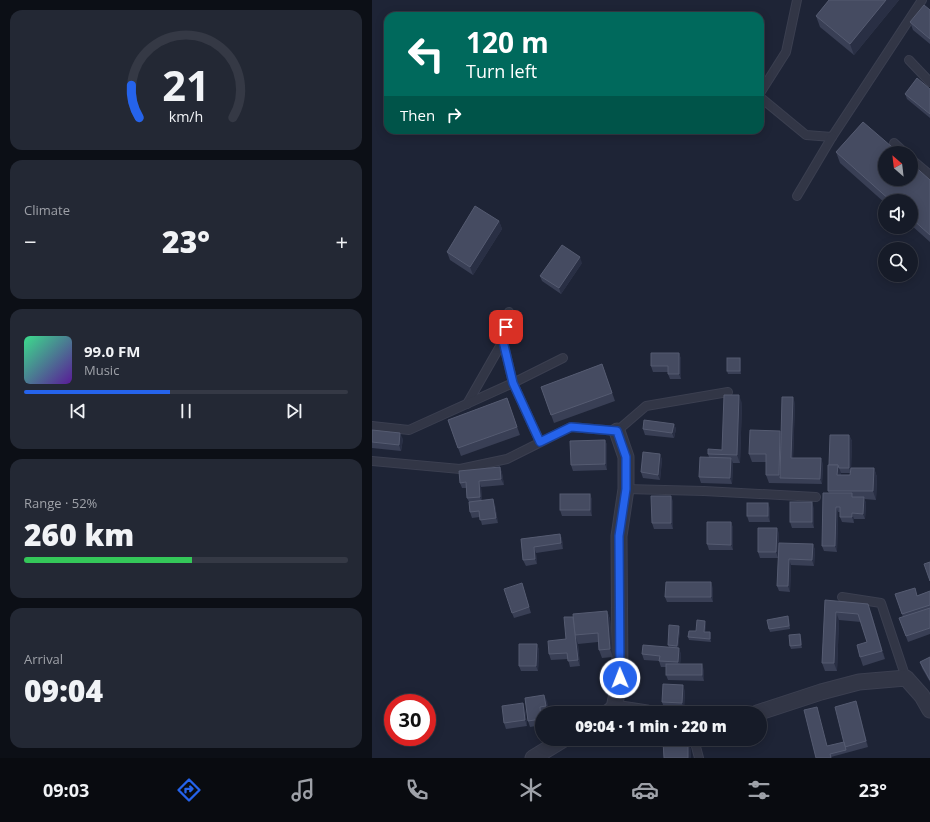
<!DOCTYPE html>
<html lang="en">
<head>
<meta charset="utf-8">
<style>
  body { margin:0; font-family:"Open Sans",sans-serif; background:#232834; color:#f1f3f6; height:100vh; display:flex; flex-direction:column; font-size:15px; white-space:nowrap }
  * { box-sizing:border-box; margin:0 }
  p { font-size:13px; color:#9ea1a8 }
  .icon { flex:none; width:22px; height:22px; fill:none; stroke:currentColor; stroke-width:2; stroke-linecap:round; stroke-linejoin:round }
  .map { position:relative; flex:1; overflow:hidden }
  .sheet { display:flex; flex-direction:column; gap:10px; padding:10px; background:#0c0f16; width:372px }
  .sheet>* { flex:none }
  .banner { position:absolute; left:12px; top:12px; width:380px; height:122px; border-radius:12px; box-shadow:0 2px 10px #0003,0 0 0 1px #353945; background:#00695c; color:#fff; overflow:hidden }
  .needle { width:26px; rotate:332deg }
  .buttons { position:absolute; left:506px; top:146px; display:grid; gap:8px }
  .buttons a { display:grid; place-items:center; width:40px; height:40px; border-radius:50%; background:#161b28; box-shadow:0 2px 10px #0003,0 0 0 1px #353945; font-size:20px }
  .speed { position:absolute; left:12px; top:694px; display:flex; gap:8px; font-size:20px; font-weight:700; text-align:center }
  .speed>* { display:grid; place-content:center; width:52px; height:52px; border-radius:50%; background:#161b28; box-shadow:0 2px 10px #0003,0 0 0 1px #353945; line-height:1 }
  .speed .limit { border:6px solid #d22; background:#fff; color:#111 }
  .pin { position:absolute; display:grid; place-items:center; width:34px; height:34px; color:#fff; margin:-17px; border-radius:8px; box-shadow:0 2px 6px #0006 }
  .me { position:absolute; width:44px; margin:-22px; rotate:359deg; stroke-linejoin:round; filter:drop-shadow(0 0 3px #0008) }
  .turn { display:flex; align-items:center; gap:14px; height:84px; padding:0 16px; font-size:18px }
  .turn .icon { width:52px; height:52px; stroke-width:2.5 }
  .turn b { display:block; font-size:28px; line-height:34px }
  .then { display:flex; align-items:center; height:38px; padding:0 16px; background:#0003; gap:8px; font-size:15px }
  .big { font-size:30px; font-weight:800; line-height:1.1 }
  .sheet .widget { flex:1; display:flex; flex-direction:column; justify-content:center; gap:6px; min-width:0; padding:0 14px; border-radius:12px; background:#232834 }
  .sheet .dial { align-items:center; gap:0 }
  .dial svg { height:104px; overflow:visible; fill:none; stroke:#353945; stroke-width:7; stroke-linecap:round; text-anchor:middle }
  .dial text { fill:#f1f3f6; stroke:none }
  .song { display:flex; align-items:center; gap:12px }
  .cover { width:48px; height:48px; border-radius:6px; background:linear-gradient(135deg,hsl(150 70% 55%),hsl(270 70% 35%)) }
  .played { height:4px; border-radius:2px; background:linear-gradient(90deg,#2563eb 45%,#353945 45%) }
  .keys { display:flex; justify-content:space-around; direction:ltr }
  .heat { display:flex; justify-content:space-between; align-items:center; font-size:22px; direction:ltr }
  .charge { height:6px; border-radius:3px; background:linear-gradient(90deg,#34c759 52%,#353945 0) }
  .trip { position:absolute; left:163px; top:706px; width:232px; height:40px; border-radius:20px; background:#161b28; box-shadow:0 2px 10px #0003,0 0 0 1px #353945; font-weight:800; line-height:40px; text-align:center }
  .tabs { display:flex; height:64px; justify-content:space-around; align-items:center; background:#090b10; color:#9ea1a8 }
  .tabs .icon { width:28px; height:28px }
  .tabs .current { color:#2563eb }
  .tabs b { font-size:18px; color:#f1f3f6 }
  main { display:flex; flex:1; min-height:0 }
  .map>svg:first-child { display:block }
  .lines { fill:none; stroke-linecap:round; stroke-linejoin:round }
  .service-casing { stroke:#3b3f50; stroke-width:10 }
  .minor-casing { stroke:#3b3f50; stroke-width:17 }
  .service { stroke:#323646; stroke-width:8 }
  .minor { stroke:#323646; stroke-width:15 }
  .wall { fill:#393f55; fill-rule:evenodd }
  .shaded-wall { fill:#292f44 }
  .building { fill:#454b61; stroke:#555b71 }
  .route-casing { stroke:#184099; stroke-width:10 }
  .route { stroke:#2563eb; stroke-width:7 }
</style>
</head>
<body>
<main>
<section class="sheet">
<div class="widget dial"><svg viewBox="0 0 100 80">
<path d="M14 69A42 42 0 1 1 86 69"/>
<path d="M14 69A42 42 0 0 1 8 44" stroke="#2563eb"/>
<text x="50" y="56" font-size="32" font-weight="700">21</text>
<text x="50" y="72" font-size="11">km/h</text>
</svg></div>
<div class="widget"><p>Climate</p>
<div class="heat"><a>−</a><b class="big">23°</b><a>+</a></div>
</div>
<div class="widget">
<div class="song"><i class="cover"></i><div><b>99.0 FM</b><p>Music</p></div></div>
<div class="played"></div>
<div class="keys"><svg class="icon" aria-label="previous" viewBox="0 0 24 24"><path d="M18 5L8 12l10 7zM5 5v14"/></svg><svg class="icon" aria-label="pause" viewBox="0 0 24 24"><path d="M8 5v14M16 5v14"/></svg><svg class="icon" aria-label="next" viewBox="0 0 24 24"><path d="M6 5l10 7-10 7zM19 5v14"/></svg></div>
</div>
<div class="widget"><p>Range · 52%</p><b class="big">260 km</b><div class="charge"></div></div>
<div class="widget"><p>Arrival</p><b class="big">09:04</b></div>
</section>
<div class="map">
<svg width="558" height="758" viewBox="0 0 558 758">
  <rect width="100%" height="100%" fill="#1e2436"/>
  <g class="lines">
    <g class="service-casing">
      <g id="service">
        <polyline points="537,60 558,82"/>
        <polyline points="388,93 414,52 425,0"/>
        <polyline points="388,97 434,135 460,137 550,0"/>
        <polyline points="522,143 533,153"/>
        <polyline points="539,159 558,175"/>
        <polyline points="425,196 460,137"/>
        <polyline points="137,312 131,341 141,383 168,442"/>
        <polyline points="95,404 131,341"/>
        <polyline points="0,426 37,430 141,383 191,358"/>
        <polyline points="0,461 88,469 135,459 199,427 245,431 274,406 356,392"/>
        <polyline points="254,489 332,491 444,497"/>
        <polyline points="470,597 509,603 534,678"/>
        <polyline points="322,739 327,758"/>
      </g>
    </g>
    <g class="minor-casing">
      <g id="minor">
        <polyline points="242,708 248,679 247,536 254,489 254,457 245,431"/>
        <polyline points="235,713 242,708 275,713"/>
        <polyline points="385,713 449,692 487,682 534,678 550,696 558,710"/>
        <polyline points="161,758 192,739"/>
      </g>
    </g>
    <use href="#service" class="service"/>
    <use href="#minor" class="minor"/>
  </g>
  <g class="wall">
    <polygon points="457,0 527,0 482,55 448,27 444,16"/>
    <polygon points="558,10 558,44 541,30 538,22"/>
    <polygon points="558,89 558,118 535,99 533,94"/>
    <polygon points="464,152 558,180 558,242 539,225 539,201 513,201 513,203 468,163"/>
    <polygon points="127,221 130,229 101,275 78,260 75,252"/>
    <polygon points="210,263 189,294 170,281 168,276"/>
    <polygon points="307,353 309,359 309,379 298,379 296,374 296,372 281,372 279,366"/>
    <polygon points="368,358 369,361 369,374 356,374 355,371"/>
    <polygon points="230,364 243,401 182,423 169,387"/>
    <polygon points="135,398 148,435 89,456 76,420"/>
    <polygon points="370,403 368,463 361,463 360,484 329,483 327,477 337,457 336,454 350,450"/>
    <polygon points="423,403 421,458 451,464 450,484 397,483 394,475 394,462 380,462 377,454 409,433"/>
    <polygon points="302,424 304,429 302,438 273,435 271,429"/>
    <polygon points="0,430 31,439 29,451 0,448"/>
    <path d="M477,435L480,441L479,468H502L505,477L504,500L492,499L494,503L493,519H482V523L470,522L468,517V512H466L465,552L452,551L450,546L457,493L456,491L457,465ZM469,473H479L478,475H469Z"/>
    <polygon points="233,440 235,445 235,470 201,471 199,465"/>
    <polygon points="288,454 290,460 288,480 271,478 269,472"/>
    <polygon points="128,467 130,473 132,485 109,487 110,501 123,505 126,523 110,525 108,517 100,518 98,512 97,502 95,498 94,488 90,488 88,483"/>
    <polygon points="218,494 220,500 220,516 190,516 188,510"/>
    <polygon points="301,501 301,529 282,529 280,523"/>
    <polygon points="398,508 398,522 377,522 375,516"/>
    <polygon points="442,508 442,528 420,528 418,522"/>
    <polygon points="359,522 361,528 361,550 337,550 335,544"/>
    <polygon points="407,533 406,555 441,544 443,550 442,566 419,565 418,592 407,591 405,586 406,558 388,558 386,552"/>
    <polygon points="188,534 190,539 191,549 164,553 165,564 154,566 151,560 149,539"/>
    <polygon points="150,583 159,613 142,618 140,613"/>
    <polygon points="341,588 341,602 295,602 293,597"/>
    <polygon points="558,591 558,634 536,642 527,618 531,617 523,594 546,595"/>
    <polygon points="453,600 499,612 513,659 491,666 488,657 495,642 489,622 467,620 465,671 453,671 450,663"/>
    <polygon points="235,611 238,619 241,657 230,658 227,650 226,642 206,644 208,666 198,667 196,659 179,660 177,654 194,639 201,617"/>
    <polygon points="417,619 418,629 398,632 397,629"/>
    <polygon points="334,624 333,632 338,632 339,635 339,642 317,640 316,637"/>
    <polygon points="308,629 306,648 309,654 308,664 332,670 332,681 296,680 294,675 294,667 289,667 287,661 272,660 270,654 297,647 296,645"/>
    <polygon points="428,634 429,637 430,648 419,649 418,646"/>
    <polygon points="165,644 167,650 166,671 149,671 147,666"/>
    <polygon points="558,657 558,682 550,668 548,662"/>
    <polygon points="313,691 312,709 292,708 290,702"/>
    <polygon points="153,698 175,701 176,711 170,712 170,725 158,727 156,721"/>
    <polygon points="486,707 496,747 459,757 459,758 444,758 472,742"/>
    <polygon points="153,709 155,726 134,729 132,723"/>
    <polygon points="265,739 293,739 293,741 319,749 319,758 292,758 291,742 266,742"/>
  </g>
  <g class="shaded-wall">
    <polygon points="514,0 527,0 482,55 478,44"/>
    <polygon points="127,221 130,229 101,275 98,267"/>
    <polygon points="208,257 210,263 189,294 187,288"/>
    <polygon points="307,353 309,359 309,379 307,374"/>
    <polygon points="368,358 369,361 369,374 368,371"/>
    <polygon points="367,395 370,403 368,463 365,455"/>
    <polygon points="421,397 423,403 421,463 419,458"/>
    <polygon points="302,424 304,429 302,438 300,433"/>
    <polygon points="408,431 411,439 408,478 407,475"/>
    <polygon points="28,433 31,439 29,451 27,445"/>
    <polygon points="477,435 480,441 479,473 477,468"/>
    <polygon points="233,440 235,445 235,470 233,464"/>
    <polygon points="288,454 290,460 288,480 286,475"/>
    <polygon points="359,458 361,463 360,484 358,478"/>
    <polygon points="449,458 451,464 450,484 448,479"/>
    <polygon points="466,465 469,473 468,483 465,475"/>
    <polygon points="128,467 130,473 132,485 129,479"/>
    <polygon points="502,468 505,477 504,500 501,491"/>
    <polygon points="107,481 109,487 110,502 108,497"/>
    <polygon points="218,494 220,500 220,516 218,510"/>
    <polygon points="299,496 301,501 301,529 299,523"/>
    <polygon points="492,497 494,503 493,519 491,514"/>
    <polygon points="121,499 123,505 126,523 124,518"/>
    <polygon points="440,502 442,508 442,528 440,522"/>
    <polygon points="396,503 398,508 398,522 396,516"/>
    <polygon points="464,507 466,512 465,552 463,546"/>
    <polygon points="480,513 482,519 482,523 480,517"/>
    <polygon points="359,522 361,528 361,550 359,545"/>
    <polygon points="405,528 407,533 406,558 404,552"/>
    <polygon points="188,534 190,539 191,549 189,543"/>
    <polygon points="441,544 443,550 442,566 440,560"/>
    <polygon points="162,547 164,553 165,564 163,559"/>
    <polygon points="417,559 419,565 418,592 416,586"/>
    <polygon points="339,582 341,588 341,602 339,597"/>
    <polygon points="496,604 499,612 513,659 510,651"/>
    <polygon points="235,611 238,619 241,657 238,649"/>
    <polygon points="464,612 467,620 465,671 462,663"/>
    <polygon points="333,621 334,624 333,635 332,632"/>
    <polygon points="307,626 308,629 306,648 305,646"/>
    <polygon points="338,632 339,635 339,642 338,639"/>
    <polygon points="428,634 429,637 430,648 429,645"/>
    <polygon points="204,638 206,644 208,666 206,660"/>
    <polygon points="165,644 167,650 166,671 164,666"/>
    <polygon points="307,648 309,654 308,668 306,662"/>
    <polygon points="330,664 332,670 332,681 330,675"/>
    <polygon points="311,685 313,691 312,709 310,703"/>
    <polygon points="172,695 175,701 176,711 174,706"/>
    <polygon points="484,701 486,707 496,747 494,741"/>
    <polygon points="151,703 153,709 155,726 153,720"/>
    <polygon points="168,707 170,712 170,721 169,719"/>
    <polygon points="316,741 319,749 319,758 316,758"/>
  </g>
  <g class="building">
    <polygon points="457,0 514,0 478,44 444,16"/>
    <polygon points="552,5 558,10 558,39 538,22"/>
    <polygon points="545,78 558,89 558,114 533,94"/>
    <polygon points="491,122 527,153 513,153 513,179 539,179 539,163 558,180 558,235 539,218 539,201 519,201 464,152"/>
    <polygon points="103,206 127,221 98,267 75,252"/>
    <polygon points="190,245 208,257 187,288 168,276"/>
    <polygon points="279,353 307,353 307,374 296,374 296,366 279,366"/>
    <rect x="355" y="358" width="13" height="13"/>
    <polygon points="230,364 240,393 179,415 169,387"/>
    <polygon points="352,395 367,395 365,455 336,454 336,449 350,450"/>
    <polygon points="410,397 421,397 419,458 449,458 448,479 408,478"/>
    <polygon points="135,398 145,427 86,448 76,420"/>
    <polygon points="272,420 302,424 300,433 271,429"/>
    <polygon points="0,430 28,433 27,445 0,442"/>
    <polygon points="378,430 408,431 407,475 394,475 394,454 377,454"/>
    <polygon points="458,435 477,435 477,468 467,468 466,465 457,465"/>
    <polygon points="233,440 233,464 199,465 198,441"/>
    <polygon points="271,452 288,454 286,475 269,472"/>
    <polygon points="328,457 359,458 358,478 327,477"/>
    <polygon points="456,465 466,465 465,475 478,475 479,468 502,468 501,491 456,491"/>
    <polygon points="128,467 129,479 107,481 108,497 95,498 94,482 88,483 87,471"/>
    <polygon points="451,493 480,493 480,497 492,497 491,514 480,513 480,517 468,517 468,507 464,507 463,546 450,546"/>
    <rect x="188" y="494" width="30" height="16"/>
    <polygon points="279,496 299,496 299,523 280,523"/>
    <polygon points="121,499 124,518 108,520 107,511 98,512 97,502"/>
    <rect x="418" y="502" width="22" height="20"/>
    <rect x="375" y="503" width="21" height="13"/>
    <polygon points="335,522 359,522 359,545 335,544"/>
    <polygon points="386,528 405,528 404,552 386,552"/>
    <polygon points="188,534 189,543 162,547 163,559 151,560 149,539"/>
    <polygon points="407,543 441,544 440,560 417,559 416,586 405,586"/>
    <polygon points="558,562 558,581 552,564"/>
    <polygon points="294,582 339,582 339,597 293,597"/>
    <polygon points="150,583 157,607 140,613 132,589"/>
    <polygon points="543,588 545,596 558,591 558,605 530,614 523,594"/>
    <polygon points="453,600 496,604 510,651 488,657 485,645 495,642 486,614 464,612 462,663 450,663"/>
    <polygon points="558,608 558,628 534,636 527,618"/>
    <polygon points="235,611 238,649 227,650 226,633 203,635 201,614"/>
    <polygon points="416,616 417,626 397,629 395,620"/>
    <polygon points="192,617 201,617 206,660 196,661 195,653 177,654 176,641 194,639"/>
    <polygon points="325,620 333,621 332,632 338,632 338,639 316,637 317,631 324,631"/>
    <polygon points="297,625 307,626 305,646 296,645"/>
    <polygon points="428,634 429,645 418,646 417,635"/>
    <polygon points="147,644 165,644 164,666 147,666"/>
    <polygon points="271,645 307,648 306,662 287,661 288,656 270,654"/>
    <polygon points="558,657 558,680 548,662"/>
    <rect x="294" y="664" width="36" height="11"/>
    <polygon points="291,684 311,685 310,703 290,702"/>
    <polygon points="172,695 174,706 168,707 169,719 156,721 153,698"/>
    <polygon points="484,701 494,741 473,747 463,707"/>
    <polygon points="151,703 153,720 132,723 130,706"/>
    <polygon points="445,707 455,746 472,742 474,750 458,754 459,758 444,758 432,710"/>
    <polygon points="291,741 316,741 316,758 292,758"/>
  </g>
  <g class="lines">
    <g class="route-casing">
      <polyline id="route" points="134,327 131,341 141,383 168,442 199,427 245,431 254,457 254,489 247,536 248,678"/>
    </g>
    <use href="#route" class="route"/>
  </g>
</svg>
<div class="buttons">
<a><svg class="needle" viewBox="-14 -14 28 28"><path d="M0-13l5 13h-10z" fill="#e53935"/><path d="M0 13l5-13h-10z" fill="#9ea1a8"/></svg></a>
<a><svg class="icon" aria-label="sound" viewBox="0 0 24 24"><path d="M4 9h4l5-4v14l-5-4H4zM17 9q2 3 0 6"/></svg></a>
<a><svg class="icon" aria-label="search" viewBox="0 0 24 24"><circle cx="10" cy="10" r="6"/><path d="M15 15l6 6"/></svg></a>
</div>
<div class="speed"><div class="limit">30</div></div>
<div class="pin" style="left:134px;top:327px;background:#d93025"><svg class="icon" aria-label="arrive" viewBox="0 0 24 24"><path d="M6 21V4h12l-3 4 3 4H6"/></svg></div>
<svg class="me" style="left:248px;top:678px" viewBox="-20 -20 40 40"><circle r="17" fill="#2563eb" stroke="#fff" stroke-width="3"/><path d="M0-11L8 9 0 5-8 9z" fill="#fff"/></svg>
<div class="trip">09:04 · 1 min · 220 m</div>
<div class="banner">
<div class="turn"><svg class="icon" aria-label="left" viewBox="0 0 24 24"><path d="M17 20v-9H6M10 6l-5 5 5 5"/></svg><div><b>120 m</b>Turn left</div></div>
<div class="then">Then<svg class="icon" aria-label="right" viewBox="0 0 24 24"><path d="M7 20v-9h11M14 6l5 5-5 5"/></svg></div>
</div>
</div>
</main>
<nav class="tabs">
<b>09:03</b>
<svg class="icon current" aria-label="directions" viewBox="0 0 24 24"><path d="M12 3l9 9-9 9-9-9zM9 14v-3h6M13 9l2 2-2 2"/></svg>
<svg class="icon" aria-label="music" viewBox="0 0 24 24"><path d="M9 18V5l10-2v13"/><circle cx="6" cy="18" r="3"/><circle cx="16" cy="16" r="3"/></svg>
<svg class="icon" aria-label="phone" viewBox="0 0 24 24"><path d="M5 4h4l2 5-3 2q2 4 5 5l2-3 5 2v4C11 20 4 13 5 4z"/></svg>
<svg class="icon" aria-label="climate" viewBox="0 0 24 24"><path d="M12 3v18M4 7l16 10M4 17L20 7"/></svg>
<svg class="icon" aria-label="car" viewBox="0 0 24 24"><path d="M5 17H2v-5l4-1 3-4h7l3 4 3 1v5h-3M9 17h6M6 11h13"/><circle cx="7" cy="17" r="2"/><circle cx="17" cy="17" r="2"/></svg>
<svg class="icon" aria-label="filters" viewBox="0 0 24 24"><path d="M4 7h16M4 17h16"/><circle cx="9" cy="7" r="2"/><circle cx="15" cy="17" r="2"/></svg>
<b>23°</b>
</nav>
</body>
</html>
